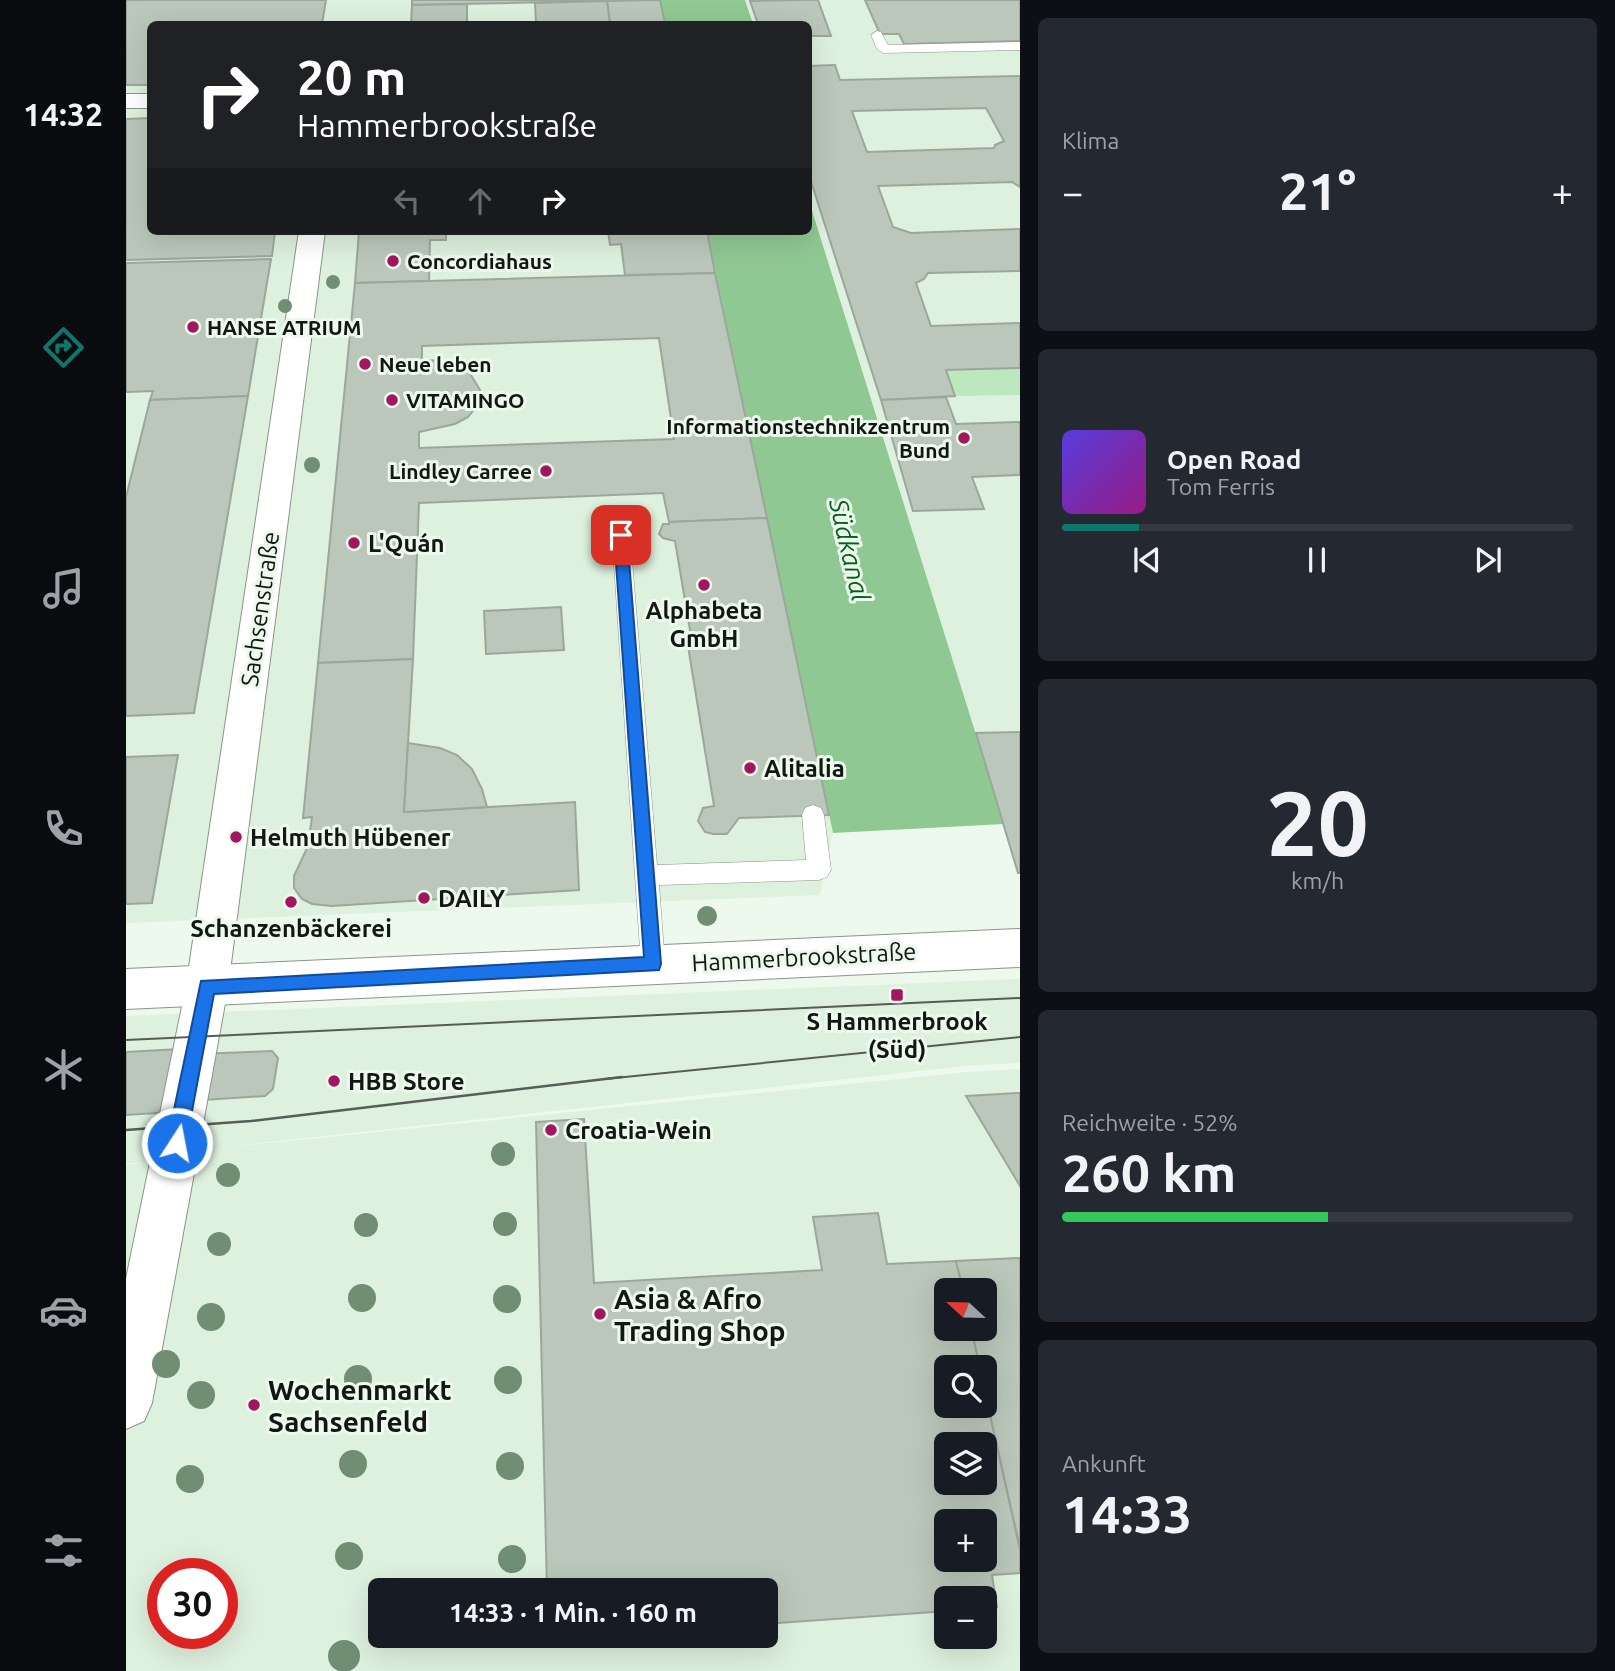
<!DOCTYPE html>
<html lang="de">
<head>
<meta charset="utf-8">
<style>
  body { margin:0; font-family:Ubuntu,sans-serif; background:#242831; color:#f1f3f6; height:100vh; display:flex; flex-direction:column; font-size:26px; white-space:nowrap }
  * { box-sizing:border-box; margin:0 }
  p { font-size:23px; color:#9ea1a6 }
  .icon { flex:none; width:38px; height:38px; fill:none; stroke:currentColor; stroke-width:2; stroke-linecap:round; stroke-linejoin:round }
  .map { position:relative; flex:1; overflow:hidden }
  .side { display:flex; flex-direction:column; gap:18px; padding:18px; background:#0d0f14; width:595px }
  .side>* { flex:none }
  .top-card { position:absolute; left:21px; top:21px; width:665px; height:214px; border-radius:10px; box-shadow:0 7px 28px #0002; background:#202124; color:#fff; overflow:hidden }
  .needle { width:46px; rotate:292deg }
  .fabs { position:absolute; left:808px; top:1278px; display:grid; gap:14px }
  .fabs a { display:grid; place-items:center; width:63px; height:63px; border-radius:10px; background:#171b24; box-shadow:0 7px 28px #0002; font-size:35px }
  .speed { position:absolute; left:21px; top:1558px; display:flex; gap:14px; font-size:35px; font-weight:700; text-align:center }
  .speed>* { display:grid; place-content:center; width:91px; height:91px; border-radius:50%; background:#171b24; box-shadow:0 7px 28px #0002; line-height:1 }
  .speed .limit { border:10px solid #d22; background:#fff; color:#111 }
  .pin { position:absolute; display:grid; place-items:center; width:60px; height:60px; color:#fff; margin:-30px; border-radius:14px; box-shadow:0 4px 10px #0006 }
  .me { position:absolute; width:77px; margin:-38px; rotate:11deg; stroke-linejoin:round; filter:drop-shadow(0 0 5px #0008) }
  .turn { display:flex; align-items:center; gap:24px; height:147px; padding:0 35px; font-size:32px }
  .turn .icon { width:91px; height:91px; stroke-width:2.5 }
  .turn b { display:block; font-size:49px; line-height:60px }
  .lanes { display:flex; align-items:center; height:66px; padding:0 35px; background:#0003; justify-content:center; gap:35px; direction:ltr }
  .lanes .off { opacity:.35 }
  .big { font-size:52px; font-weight:700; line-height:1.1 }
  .side .card { flex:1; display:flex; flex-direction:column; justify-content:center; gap:10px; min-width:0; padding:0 24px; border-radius:10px; background:#242831 }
  .side .dial { align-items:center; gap:0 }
  .dial b { font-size:91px; line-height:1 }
  .song { display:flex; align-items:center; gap:21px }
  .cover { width:84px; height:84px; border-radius:10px; background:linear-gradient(135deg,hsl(250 70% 55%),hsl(310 70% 35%)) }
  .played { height:7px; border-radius:4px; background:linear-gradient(90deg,#0f766e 15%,#363941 15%) }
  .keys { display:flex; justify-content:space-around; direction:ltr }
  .heat { display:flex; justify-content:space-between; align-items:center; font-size:38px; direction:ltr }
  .charge { height:10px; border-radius:5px; background:linear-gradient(90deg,#34c759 52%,#363941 0) }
  .trip { position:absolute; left:242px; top:1578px; width:410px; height:70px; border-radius:10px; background:#171b24; box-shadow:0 7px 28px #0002; font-weight:700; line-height:70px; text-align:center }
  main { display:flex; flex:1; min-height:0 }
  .tab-bar { display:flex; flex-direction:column; width:126px; justify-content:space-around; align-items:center; background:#090b0e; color:#9ea1a6 }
  .tab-bar .icon { width:49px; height:49px }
  .tab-bar .active { color:#0f766e }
  .tab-bar b { font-size:32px; color:#f1f3f6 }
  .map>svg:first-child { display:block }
  .built { fill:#def0de; fill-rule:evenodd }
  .green { fill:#bde8bf }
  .water { fill:#90c893 }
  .building { fill:#bbc7bb; stroke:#9ca79c; stroke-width:2; fill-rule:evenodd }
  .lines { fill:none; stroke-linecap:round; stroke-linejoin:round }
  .service-casing { stroke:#8a958a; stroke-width:1 }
  .minor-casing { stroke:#8a958a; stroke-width:2 }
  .tertiary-casing { stroke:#8a958a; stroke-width:2 }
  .service { fill:#fff; fill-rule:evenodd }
  .minor { fill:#fff; fill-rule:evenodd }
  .tertiary { fill:#fff; fill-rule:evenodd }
  .tram-far1 { stroke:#565c56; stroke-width:2 }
  .tram { stroke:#565c56; stroke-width:2.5 }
  .tree { fill:#718e75 }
  .route { fill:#1a73e8; stroke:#114b97; stroke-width:2 }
  .poi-dot { fill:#a2165e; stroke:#edf9ed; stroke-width:2.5 }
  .labels { text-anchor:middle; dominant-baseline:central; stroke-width:6; stroke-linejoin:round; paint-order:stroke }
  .far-poi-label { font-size:21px; font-weight:bold; fill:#131713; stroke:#edf9ed; text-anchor:start }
  .poi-label { font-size:24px; font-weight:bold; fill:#131713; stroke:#edf9ed; text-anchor:start }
  .street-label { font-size:24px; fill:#131713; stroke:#edf9ed }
  .water-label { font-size:26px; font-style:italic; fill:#075f1e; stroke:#edf9ed }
  .near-poi-label { font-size:28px; font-weight:bold; fill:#131713; stroke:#edf9ed; text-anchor:start }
</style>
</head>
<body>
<main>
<nav class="tab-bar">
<b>14:32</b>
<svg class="icon active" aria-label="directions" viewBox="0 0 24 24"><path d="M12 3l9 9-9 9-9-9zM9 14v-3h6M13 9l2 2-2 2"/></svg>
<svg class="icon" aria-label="music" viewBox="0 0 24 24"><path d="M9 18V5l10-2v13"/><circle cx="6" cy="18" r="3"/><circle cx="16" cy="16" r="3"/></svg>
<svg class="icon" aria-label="phone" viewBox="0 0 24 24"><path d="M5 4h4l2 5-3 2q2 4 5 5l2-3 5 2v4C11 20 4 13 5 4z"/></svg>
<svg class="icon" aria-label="climate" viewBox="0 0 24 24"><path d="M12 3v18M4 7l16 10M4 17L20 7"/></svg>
<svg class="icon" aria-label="car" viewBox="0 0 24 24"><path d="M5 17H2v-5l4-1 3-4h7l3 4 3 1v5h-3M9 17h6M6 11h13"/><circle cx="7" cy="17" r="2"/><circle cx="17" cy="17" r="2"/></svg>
<svg class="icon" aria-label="filters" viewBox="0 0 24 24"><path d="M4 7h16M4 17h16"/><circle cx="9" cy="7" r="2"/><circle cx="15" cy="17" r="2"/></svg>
</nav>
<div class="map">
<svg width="894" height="1671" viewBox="0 0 894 1671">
  <rect width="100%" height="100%" fill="#edf9ed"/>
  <g class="built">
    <polygon points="0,0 534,0 539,24 24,24 24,231 581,231 707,833 694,895 0,923"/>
    <polygon points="619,0 894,0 894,823 878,824 683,201 682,24 627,24"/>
    <path d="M894,979V1063L838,1066L63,1151L841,1072L894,1069V1671H0V1164L30,1163H0V1016ZM821,1290H859V1328H821ZM821,1367H859V1405H821ZM821,1444H859V1482H821ZM821,1521H859V1559H821ZM37,1573H96V1633H37ZM254,1591H639V1636H254ZM821,1598H859V1636H821Z"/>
  </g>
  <polygon class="green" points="894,368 894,395 829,396 820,370"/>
  <g class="water">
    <polygon points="534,0 619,0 627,24 539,24"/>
    <polygon points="683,201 878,824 707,833 581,231 682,231"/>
  </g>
  <g class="building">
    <polygon points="0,0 200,0 196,24 24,24 24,85 0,85"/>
    <polygon points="286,0 520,0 286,5"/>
    <polygon points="534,0 539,24 484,24 481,1"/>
    <polygon points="675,0 692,0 705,36 682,36 682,24 632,24 624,1"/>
    <polygon points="739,0 894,0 894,41 778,44 773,34 754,34"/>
    <polygon points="481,1 484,24 410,24 409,3"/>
    <polygon points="341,4 341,24 285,24 286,5"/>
    <path d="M709,65L714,80L894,76V187L886,182L752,186L767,227L785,233L894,229V271L802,273L798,279L790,283L805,326L894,323V368L820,370L829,396L755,400L682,172V66ZM860,108L878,141L869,145L868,148L741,152L726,111Z"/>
    <polygon points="24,118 24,231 149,231 146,256 0,260 0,119"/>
    <polygon points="233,231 320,231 320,240 304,240 303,281 229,283"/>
    <polygon points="482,231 581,231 589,273 499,275 495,244 484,245"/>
    <polygon points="145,259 122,396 24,400 27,391 0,392 0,263"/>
    <path d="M589,273L641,518L543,522L537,493L293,503L287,659L192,663L229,283ZM533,338L548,439L293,448V432L329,424L342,417L354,402V390L343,372L320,361L296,360V346Z"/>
    <polygon points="122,396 68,713 0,716 0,497 24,400"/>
    <polygon points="820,397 830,424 894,422 894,475 846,477 858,509 787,511 755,400"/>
    <polygon points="641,518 703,815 613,818 601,834 587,834 579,832 572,821 577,808 588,806 562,646 566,642 549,541 537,538 533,534 537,524 543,524 543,522"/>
    <polygon points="435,607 438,650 360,654 358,611"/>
    <polygon points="287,659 278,812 449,802 453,890 206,906 186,904 176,899 168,888 168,876 182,846 186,817 177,818 192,663"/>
    <polygon points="894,732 894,873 892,873 850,733"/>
    <polygon points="282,743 314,748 331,755 346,769 356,789 361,807 278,812"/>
    <polygon points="52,755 26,903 0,904 0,757"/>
    <polygon points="71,1048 62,1111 0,1115 0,1052"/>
    <polygon points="146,1051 152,1058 147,1089 139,1096 63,1101 70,1054"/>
    <polygon points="894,1093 894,1186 840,1096"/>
    <path d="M458,1119L468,1283L696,1270L687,1217L752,1213L761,1264L830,1261L837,1290H821V1328H845L854,1367H821V1405H859V1392L894,1550V1573L866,1575L871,1607L859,1608V1598H821V1611L639,1624V1591H421L410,1122ZM821,1444H859V1482H821ZM821,1521H859V1559H821Z"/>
    <polygon points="894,1258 894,1548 859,1392 859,1367 854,1367 845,1328 859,1328 859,1290 837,1290 830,1261"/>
  </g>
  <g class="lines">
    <g class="service-casing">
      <g id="service">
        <polygon points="751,31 755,32 762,45 894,42 894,50 757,53 751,49 745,35"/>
        <polygon points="495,528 502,530 504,535 531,865 680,860 676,815 679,808 687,805 695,808 698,815 705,870 701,877 693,880 533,885 539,964 536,972 527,975 518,972 515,964 486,535 488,530"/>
      </g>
    </g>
    <g class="minor-casing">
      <g id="minor">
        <rect x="0" y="94" width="24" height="14"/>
        <polygon points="173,231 199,231 102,987 26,1403 18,1421 0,1429 0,1279 60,987"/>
      </g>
    </g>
    <g class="tertiary-casing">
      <polygon id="tertiary" points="894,929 894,967 0,1009 0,969"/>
    </g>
    <use href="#service" class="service"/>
    <use href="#minor" class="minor"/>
    <use href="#tertiary" class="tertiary"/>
    <g class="tram-far1">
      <polyline points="0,1040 894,998"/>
      <polyline points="479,1079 894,1037"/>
    </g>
    <polyline class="tram" points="0,1130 125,1121 496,1077"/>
  </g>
  <g class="tree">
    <circle cx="207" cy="282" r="7"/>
    <circle cx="159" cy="306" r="7"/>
    <circle cx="186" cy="465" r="8"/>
    <circle cx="581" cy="916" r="10"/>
    <circle cx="377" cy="1154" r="12"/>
    <circle cx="102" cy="1175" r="12"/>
    <circle cx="379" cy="1224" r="12"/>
    <circle cx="240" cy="1225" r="12"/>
    <circle cx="93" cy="1244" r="12"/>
    <circle cx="236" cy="1298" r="14"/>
    <circle cx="381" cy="1299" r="14"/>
    <circle cx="85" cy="1317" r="14"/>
    <circle cx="40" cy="1364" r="14"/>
    <circle cx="232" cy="1379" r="14"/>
    <circle cx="382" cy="1380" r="14"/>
    <circle cx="75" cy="1395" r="14"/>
    <circle cx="227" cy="1464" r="14"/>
    <circle cx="384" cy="1466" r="14"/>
    <circle cx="64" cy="1479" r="14"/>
    <circle cx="223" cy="1556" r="14"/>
    <circle cx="386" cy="1559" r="14"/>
    <circle cx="218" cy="1656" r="16"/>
  </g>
  <polygon class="route" points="495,530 501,535 535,964 533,970 88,994 60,1143 57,1150 51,1152 44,1150 41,1143 75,981 518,957 488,535"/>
  <g class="poi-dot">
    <circle cx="267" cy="261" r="7"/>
    <circle cx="67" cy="327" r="7"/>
    <circle cx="239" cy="364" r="7"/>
    <circle cx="266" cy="400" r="7"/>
    <circle cx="838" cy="438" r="7"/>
    <circle cx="420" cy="471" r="7"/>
    <circle cx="228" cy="543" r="7"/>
    <circle cx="578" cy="585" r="7"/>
    <circle cx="624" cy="768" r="7"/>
    <circle cx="110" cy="837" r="7"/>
    <circle cx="298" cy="898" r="7"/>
    <circle cx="165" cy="902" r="7"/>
    <rect x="764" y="988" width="14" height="14" rx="3.5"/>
    <circle cx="208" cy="1081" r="7"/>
    <circle cx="425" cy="1130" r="7"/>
    <circle cx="474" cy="1314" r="7"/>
    <circle cx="128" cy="1405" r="7"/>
  </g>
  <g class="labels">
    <g class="far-poi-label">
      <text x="281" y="261">Concordiahaus</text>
      <text x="81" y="327">HANSE ATRIUM</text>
      <text x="253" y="364">Neue leben</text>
      <text x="280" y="400">VITAMINGO</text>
      <text x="824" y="426" text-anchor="end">Informationstechnikzentrum<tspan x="824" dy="24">Bund</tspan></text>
      <text x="406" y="471" text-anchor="end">Lindley Carree</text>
    </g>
    <g class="poi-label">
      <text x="242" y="543">L'Quán</text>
      <text x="578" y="610" text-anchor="middle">Alphabeta<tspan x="578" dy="28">GmbH</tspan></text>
      <text x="638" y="768">Alitalia</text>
      <text x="124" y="837">Helmuth Hübener</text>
      <text x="312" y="898">DAILY</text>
      <text x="165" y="928" text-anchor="middle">Schanzenbäckerei</text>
      <text x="771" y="1021" text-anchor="middle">S Hammerbrook<tspan x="771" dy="28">(Süd)</tspan></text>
      <text x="222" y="1081">HBB Store</text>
      <text x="439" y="1130">Croatia-Wein</text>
    </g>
    <g class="street-label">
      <text transform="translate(134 609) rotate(-82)">Sachsenstraße</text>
      <text transform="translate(678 957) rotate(-3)">Hammerbrookstraße</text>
    </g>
    <g class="water-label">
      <text transform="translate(724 550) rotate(77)">Südkanal</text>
    </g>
    <g class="near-poi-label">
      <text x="488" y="1298">Asia &amp; Afro<tspan x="488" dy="32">Trading Shop</tspan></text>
      <text x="142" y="1389">Wochenmarkt<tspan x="142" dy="32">Sachsenfeld</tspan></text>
    </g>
  </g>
</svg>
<div class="fabs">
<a><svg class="needle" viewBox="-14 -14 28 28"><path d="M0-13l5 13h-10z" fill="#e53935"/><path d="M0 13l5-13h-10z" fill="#9ea1a6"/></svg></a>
<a><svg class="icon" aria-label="search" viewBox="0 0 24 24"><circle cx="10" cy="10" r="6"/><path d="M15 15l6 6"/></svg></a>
<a><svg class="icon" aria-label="layers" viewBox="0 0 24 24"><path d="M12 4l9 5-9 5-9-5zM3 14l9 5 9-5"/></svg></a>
<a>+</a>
<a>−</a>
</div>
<div class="speed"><div class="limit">30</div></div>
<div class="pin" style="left:495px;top:535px;background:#d93025"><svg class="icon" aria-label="arrive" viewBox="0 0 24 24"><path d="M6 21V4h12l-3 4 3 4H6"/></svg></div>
<svg class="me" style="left:51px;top:1143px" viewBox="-20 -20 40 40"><circle r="17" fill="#1a73e8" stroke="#fff" stroke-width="3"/><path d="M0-11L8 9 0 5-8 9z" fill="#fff"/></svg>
<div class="trip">14:33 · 1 Min. · 160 m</div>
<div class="top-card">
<div class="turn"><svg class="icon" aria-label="right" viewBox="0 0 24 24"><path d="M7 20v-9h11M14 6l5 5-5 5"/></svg><div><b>20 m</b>Hammerbrookstraße</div></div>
<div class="lanes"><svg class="icon off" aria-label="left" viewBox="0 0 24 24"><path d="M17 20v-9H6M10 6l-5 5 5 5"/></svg><svg class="icon off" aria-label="ahead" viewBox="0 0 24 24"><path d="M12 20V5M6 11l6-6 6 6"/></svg><svg class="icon" aria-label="right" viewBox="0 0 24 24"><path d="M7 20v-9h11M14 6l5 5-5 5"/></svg></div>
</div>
</div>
<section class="side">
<div class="card"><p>Klima</p>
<div class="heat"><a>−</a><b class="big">21°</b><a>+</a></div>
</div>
<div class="card">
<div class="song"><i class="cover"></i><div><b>Open Road</b><p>Tom Ferris</p></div></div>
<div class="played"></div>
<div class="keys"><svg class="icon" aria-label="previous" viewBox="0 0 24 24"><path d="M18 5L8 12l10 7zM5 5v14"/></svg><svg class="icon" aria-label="pause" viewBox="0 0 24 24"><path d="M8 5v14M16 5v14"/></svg><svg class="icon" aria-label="next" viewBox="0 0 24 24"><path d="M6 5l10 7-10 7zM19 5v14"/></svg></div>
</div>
<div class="card dial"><b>20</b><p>km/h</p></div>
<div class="card"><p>Reichweite · 52%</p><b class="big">260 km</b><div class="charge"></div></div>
<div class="card"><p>Ankunft</p><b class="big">14:33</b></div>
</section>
</main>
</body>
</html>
